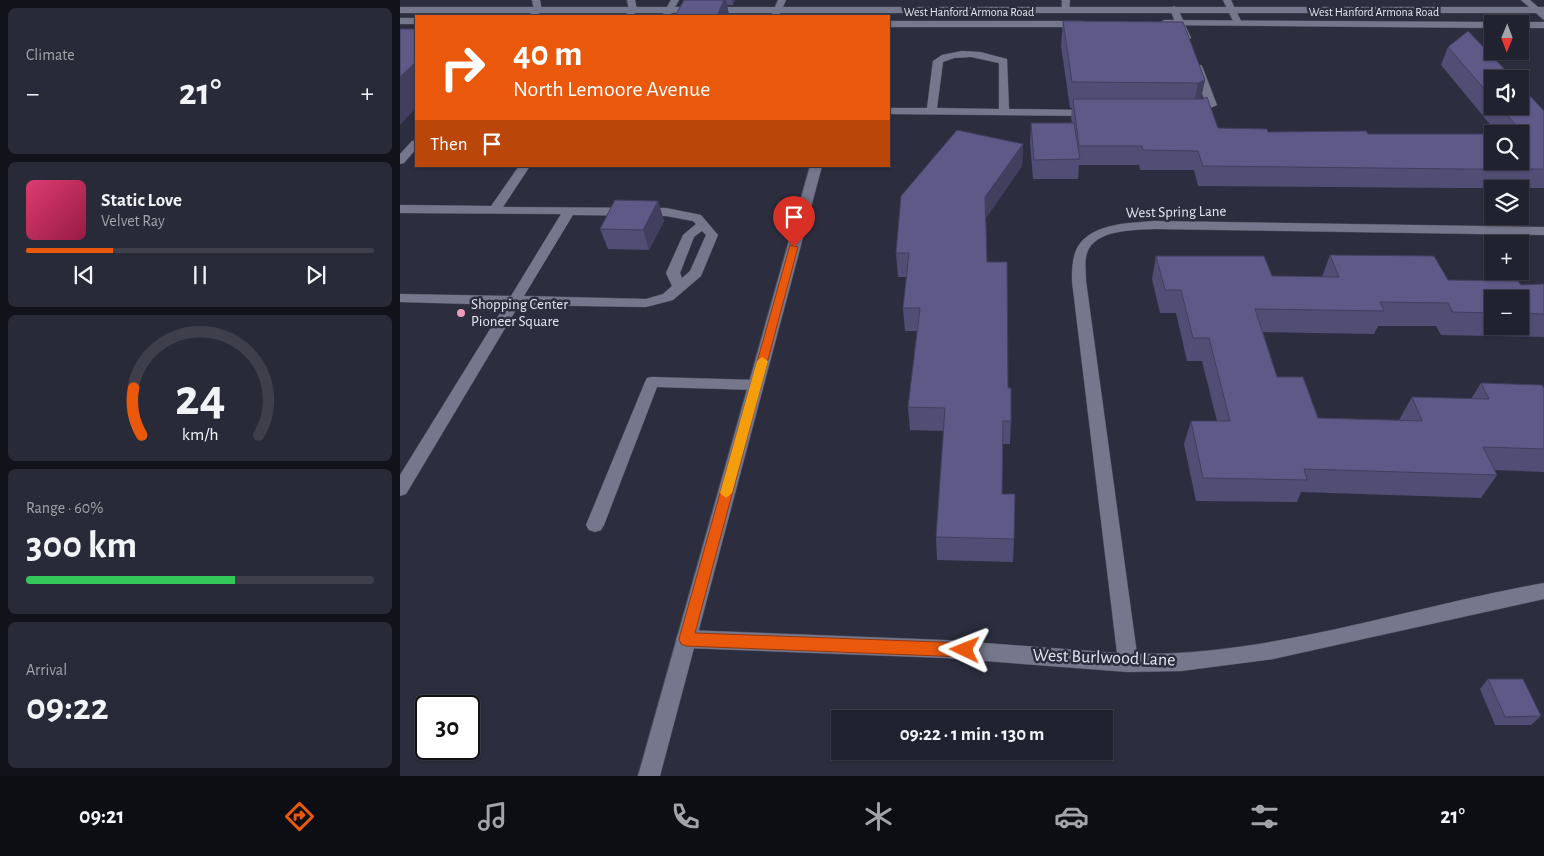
<!DOCTYPE html>
<html lang="en">
<head>
<meta charset="utf-8">
<style>
  body { margin:0; font-family:"Alegreya Sans",sans-serif; background:#292a37; color:#f1f3f6; height:100vh; display:flex; flex-direction:column; font-size:19px; white-space:nowrap }
  * { box-sizing:border-box; margin:0 }
  p { font-size:16px; color:#a2a4aa }
  .icon { flex:none; width:28px; height:28px; fill:none; stroke:currentColor; stroke-width:2; stroke-linecap:round; stroke-linejoin:round }
  .map { position:relative; flex:1; overflow:hidden }
  .panel { display:flex; flex-direction:column; gap:8px; padding:8px; background:#12131a; width:400px }
  .panel>* { flex:none }
  .top-card { position:absolute; left:15px; top:15px; width:475px; height:152px; border-radius:0px; box-shadow:0 1px 4px #0004,0 0 0 1px #3e3f4b; background:#ea580c; color:#fff; overflow:hidden }
  .needle { width:32px; rotate:181deg }
  .fabs { position:absolute; left:1084px; top:15px; display:grid; gap:10px }
  .fabs a { display:grid; place-items:center; width:45px; height:45px; border-radius:0px; background:#21222f; box-shadow:0 1px 4px #0004,0 0 0 1px #3e3f4b; font-size:25px }
  .speed { position:absolute; left:15px; top:695px; display:flex; gap:10px; font-size:25px; font-weight:700; text-align:center }
  .speed>* { display:grid; place-content:center; width:65px; height:65px; border-radius:50%; background:#21222f; box-shadow:0 1px 4px #0004,0 0 0 1px #3e3f4b; line-height:1 }
  .speed .limit { border:2px solid #111; border-radius:8px; background:#fff; color:#111 }
  .pin { position:absolute; display:grid; place-items:center; width:42px; height:42px; color:#fff; margin:-51px -21px; border-radius:50% 50% 50% 0; rotate:-45deg; box-shadow:0 0 5px #0007 }
  .pin .icon { rotate:45deg }
  .me { position:absolute; width:55px; margin:-28px; rotate:272deg; stroke-linejoin:round; filter:drop-shadow(0 0 4px #0008) }
  .turn { display:flex; align-items:center; gap:18px; height:105px; padding:0 15px; font-size:22px }
  .turn .icon { width:65px; height:65px; stroke-width:2.5 }
  .turn b { display:block; font-size:35px; line-height:42px }
  .then { display:flex; align-items:center; height:48px; padding:0 15px; background:#0003; gap:10px; font-size:19px }
  .big { font-size:38px; font-weight:600; line-height:1.1 }
  .panel .card { flex:1; display:flex; flex-direction:column; justify-content:center; gap:8px; min-width:0; padding:0 18px; border-radius:8px; background:#292a37 }
  .panel .dial { align-items:center; gap:0 }
  .dial svg { height:130px; overflow:visible; fill:none; stroke:#3e3f4b; stroke-width:7; stroke-linecap:round; text-anchor:middle }
  .dial text { fill:#f1f3f6; stroke:none }
  .song { display:flex; align-items:center; gap:15px }
  .cover { width:60px; height:60px; border-radius:8px; background:linear-gradient(135deg,hsl(340 70% 55%),hsl(340 70% 35%)) }
  .played { height:5px; border-radius:2px; background:linear-gradient(90deg,#ea580c 25%,#3e3f4b 25%) }
  .keys { display:flex; justify-content:space-around; direction:ltr }
  .heat { display:flex; justify-content:space-between; align-items:center; font-size:28px; direction:ltr }
  .charge { height:8px; border-radius:4px; background:linear-gradient(90deg,#34c759 60%,#3e3f4b 0) }
  .trip { position:absolute; left:431px; top:710px; width:282px; height:50px; border-radius:0px; background:#21222f; box-shadow:0 1px 4px #0004,0 0 0 1px #3e3f4b; font-weight:600; line-height:50px; text-align:center }
  .tab-bar { display:flex; height:80px; justify-content:space-around; align-items:center; background:#0d0e13; color:#a2a4aa }
  .tab-bar .icon { width:35px; height:35px }
  .tab-bar .active { color:#ea580c }
  .tab-bar b { font-size:22px; color:#f1f3f6 }
  main { display:flex; flex:1; min-height:0 }
  .map>svg:first-child { display:block }
  .lines { fill:none; stroke-linecap:round; stroke-linejoin:round }
  .lane-casing { stroke:#4b4c5b; stroke-width:1 }
  .street-casing { stroke:#4b4c5b; stroke-width:1 }
  .secondary-casing { stroke:#4b4c5b; stroke-width:1 }
  .lane { fill:#75778c; fill-rule:evenodd }
  .street { fill:#75778c; fill-rule:evenodd }
  .secondary { fill:#75778c; fill-rule:evenodd }
  .wall { fill:#514d74; fill-rule:evenodd }
  .shaded-wall { fill:#423e5e }
  .building { fill:#5e5987; stroke:#423e5e }
  .route { fill:#ea580c; stroke:#983908 }
  .slow { fill:#f59e0b }
  .poi-dot { fill:#ef9ab8; stroke:#2c2e3f; stroke-width:2 }
  .labels { text-anchor:middle; dominant-baseline:central; stroke-width:5; stroke-linejoin:round; paint-order:stroke }
  .far-street-label { font-size:12px; fill:#e4e6f1; stroke:#2c2e3f }
  .street-label { font-size:15px; fill:#e4e6f1; stroke:#2c2e3f }
  .poi-label { font-size:15px; fill:#e4e6f1; stroke:#2c2e3f; text-anchor:start }
  .near-street-label { font-size:18px; fill:#e4e6f1; stroke:#2c2e3f }
</style>
</head>
<body>
<main>
<section class="panel">
<div class="card"><p>Climate</p>
<div class="heat"><a>−</a><b class="big">21°</b><a>+</a></div>
</div>
<div class="card">
<div class="song"><i class="cover"></i><div><b>Static Love</b><p>Velvet Ray</p></div></div>
<div class="played"></div>
<div class="keys"><svg class="icon" aria-label="previous" viewBox="0 0 24 24"><path d="M18 5L8 12l10 7zM5 5v14"/></svg><svg class="icon" aria-label="pause" viewBox="0 0 24 24"><path d="M8 5v14M16 5v14"/></svg><svg class="icon" aria-label="next" viewBox="0 0 24 24"><path d="M6 5l10 7-10 7zM19 5v14"/></svg></div>
</div>
<div class="card dial"><svg viewBox="0 0 100 80">
<path d="M14 69A42 42 0 1 1 86 69"/>
<path d="M14 69A42 42 0 0 1 9 40" stroke="#ea580c"/>
<text x="50" y="56" font-size="32" font-weight="700">24</text>
<text x="50" y="72" font-size="11">km/h</text>
</svg></div>
<div class="card"><p>Range · 60%</p><b class="big">300 km</b><div class="charge"></div></div>
<div class="card"><p>Arrival</p><b class="big">09:22</b></div>
</section>
<div class="map">
<svg width="1144" height="776" viewBox="0 0 1144 776">
  <rect width="100%" height="100%" fill="#2c2e3f"/>
  <g class="lines">
    <g class="lane-casing">
      <g id="lane">
        <polygon points="132,0 140,0 142,10 137,16 128,16 134,10"/>
        <polygon points="227,0 235,0 237,10 233,16 225,16 229,10"/>
        <polygon points="271,0 279,0 270,16 262,16"/>
        <polygon points="378,0 386,0 379,16 371,16"/>
        <polygon points="662,0 670,0 669,12 662,10"/>
        <polygon points="823,0 831,0 842,23 841,25 835,25"/>
        <polygon points="1121,0 1130,0 1144,12 1144,20"/>
        <polygon points="774,6 778,9 791,38 789,40 781,38 770,9"/>
        <path d="M562,51L580,52L607,59L609,109L691,110L696,113L691,116L489,114V108H527L533,61L542,55ZM571,57L599,63V109L537,108L543,62L554,58Z"/>
        <polygon points="797,63 802,66 817,105 791,117 786,114 787,112 806,104 792,66"/>
        <polygon points="16,140 16,149 4,163 0,164 0,154 12,141"/>
        <path d="M119,166H130L103,207L266,208L301,215L318,235L301,276L273,300L246,307L119,305L6,494L0,496V475L105,305L0,302V294L111,296L161,214L0,213V205L91,206ZM173,215L266,216L293,221L296,224L283,235L266,273L272,286L263,294L246,299L124,296ZM302,231L306,235L290,271L282,278L280,273L294,237Z"/>
        <polygon points="252,377 356,380 361,381 363,385 361,389 356,390 257,387 204,525 201,530 195,532 189,530 186,525 245,382 247,378"/>
      </g>
    </g>
    <g class="street-casing">
      <path id="street" d="M755,221L1144,227V235L755,229C735,230 695,229 687,253C684,262 686,272 686,281L737,654C875,655 1009,607 1144,583V599L873,659L781,671L728,672L545,658L286,648L279,645L276,639L279,633L286,630L545,640L717,653L672,281C672,272 672,262 675,253C685,223 729,223 755,221Z"/>
    </g>
    <g class="secondary-casing">
      <g id="secondary">
        <rect x="0" y="7" width="1144" height="6"/>
        <rect x="0" y="18" width="16" height="6"/>
        <polygon points="764,20 1092,22 1096,24 1092,24 1092,28 761,25 760,23"/>
        <polygon points="489,21 684,21 688,24 684,27 489,27"/>
        <polygon points="1120,22 1144,22 1144,28 1120,28 1120,24 1116,24"/>
        <polygon points="410,166 422,166 260,776 238,776"/>
      </g>
    </g>
    <use href="#lane" class="lane"/>
    <use href="#street" class="street"/>
    <use href="#secondary" class="secondary"/>
  </g>
  <g class="wall">
    <polygon points="284,0 335,0 333,5 327,5 329,15"/>
    <polygon points="663,21 805,80 801,99 818,128 868,132 968,134 1098,134 1041,65 1048,47 1092,79 1092,106 1120,106 1144,111 1144,188 1054,188 798,186 794,170 740,170 739,165 679,165 678,179 633,179 630,142 631,123 672,123 671,117 672,108 670,108 661,46"/>
    <polygon points="623,144 622,166 586,218 587,262 608,388 611,421 610,444 602,444 602,494 614,539 613,562 537,560 536,537 544,431 510,430 508,407 517,331 505,331 503,308 507,277 498,277 496,253"/>
    <polygon points="258,201 264,221 249,250 208,249 200,229"/>
    <path d="M930,255L1048,280L1121,285L1144,284V337L1041,335L1036,326H978L974,334L863,332L877,377L918,418L999,420L1012,397L1071,399L1081,383L1144,388V472L1094,470L1097,475L1081,498L901,492L897,502L796,501L784,444L791,421H817L802,361H787L776,313H760L752,279L756,256L872,276L922,277ZM1092,299H1120V326H1092Z"/>
    <polygon points="1088,679 1141,716 1131,725 1095,725 1080,689"/>
  </g>
  <g class="shaded-wall">
    <polygon points="324,0 326,0 329,15 328,16 317,16"/>
    <polygon points="332,0 335,0 333,5"/>
    <polygon points="16,62 16,108 0,125 0,77"/>
    <polygon points="805,80 799,105 793,109 798,83"/>
    <polygon points="623,144 622,166 585,219 585,197"/>
    <polygon points="258,201 264,221 249,250 243,230"/>
  </g>
  <g class="building">
    <polygon points="284,0 324,0 317,16 275,16"/>
    <polygon points="663,21 783,22 805,80 798,83 672,82"/>
    <polygon points="0,29 16,29 16,62 0,77"/>
    <polygon points="1068,31 1114,79 1092,79 1092,98 1048,47"/>
    <polygon points="1120,85 1144,111 1144,169 1063,169 803,166 798,151 743,150 742,146 679,146 673,99 803,99 807,97 818,128 867,129 868,132 966,131 968,134 1092,134 1092,161 1120,161 1120,134 1123,134 1100,106 1120,106"/>
    <polygon points="631,123 674,123 680,159 634,160"/>
    <polygon points="557,130 623,144 585,197 587,262 607,262 608,388 611,388 611,421 603,421 602,494 615,494 614,539 536,537 545,408 508,407 520,308 503,308 509,253 496,253 501,196"/>
    <polygon points="215,200 258,201 243,230 200,229"/>
    <polygon points="930,255 1034,256 1048,280 1118,281 1121,285 1144,284 1144,314 1120,313 1120,299 1092,299 1092,313 1053,312 1048,303 980,302 984,311 855,309 877,377 903,377 918,418 1022,421 1012,397 1089,399 1081,383 1142,385 1144,388 1144,449 1083,447 1097,475 904,469 907,480 803,478 791,421 830,421 809,338 793,338 781,290 765,290 756,256 864,256 872,276 939,277"/>
    <polygon points="1088,679 1123,679 1141,716 1105,717"/>
  </g>
  <polygon class="route" points="390,245 398,247 295,633 565,643 570,645 572,650 570,655 565,657 286,646 281,644 279,639"/>
  <polygon class="slow" points="362,357 368,361 332,493 326,498 320,493 357,361"/>
  <circle class="poi-dot" cx="61" cy="313" r="5"/>
  <g class="labels">
    <g class="far-street-label">
      <text x="569" y="12">West Hanford Armona Road</text>
      <text x="974" y="12">West Hanford Armona Road</text>
    </g>
    <g class="street-label">
      <text transform="translate(776 212) rotate(-1)">West Spring Lane</text>
    </g>
    <g class="poi-label">
      <text x="71" y="304">Shopping Center<tspan x="71" dy="17">Pioneer Square</tspan></text>
    </g>
    <g class="near-street-label">
      <text transform="translate(704 658) rotate(2)">West Burlwood Lane</text>
    </g>
  </g>
</svg>
<div class="fabs">
<a><svg class="needle" viewBox="-14 -14 28 28"><path d="M0-13l5 13h-10z" fill="#e53935"/><path d="M0 13l5-13h-10z" fill="#a2a4aa"/></svg></a>
<a><svg class="icon" aria-label="sound" viewBox="0 0 24 24"><path d="M4 9h4l5-4v14l-5-4H4zM17 9q2 3 0 6"/></svg></a>
<a><svg class="icon" aria-label="search" viewBox="0 0 24 24"><circle cx="10" cy="10" r="6"/><path d="M15 15l6 6"/></svg></a>
<a><svg class="icon" aria-label="layers" viewBox="0 0 24 24"><path d="M12 4l9 5-9 5-9-5zM3 14l9 5 9-5"/></svg></a>
<a>+</a>
<a>−</a>
</div>
<div class="speed"><div class="limit">30</div></div>
<div class="pin" style="left:394px;top:247px;background:#d93025"><svg class="icon" aria-label="arrive" viewBox="0 0 24 24"><path d="M6 21V4h12l-3 4 3 4H6"/></svg></div>
<svg class="me" style="left:565px;top:650px" viewBox="-20 -20 40 40"><path d="M0-17L14 15 0 8-14 15z" fill="#ea580c" stroke="#fff" stroke-width="4"/></svg>
<div class="trip">09:22 · 1 min · 130 m</div>
<div class="top-card">
<div class="turn"><svg class="icon" aria-label="right" viewBox="0 0 24 24"><path d="M7 20v-9h11M14 6l5 5-5 5"/></svg><div><b>40 m</b>North Lemoore Avenue</div></div>
<div class="then">Then<svg class="icon" aria-label="arrive" viewBox="0 0 24 24"><path d="M6 21V4h12l-3 4 3 4H6"/></svg></div>
</div>
</div>
</main>
<nav class="tab-bar">
<b>09:21</b>
<svg class="icon active" aria-label="directions" viewBox="0 0 24 24"><path d="M12 3l9 9-9 9-9-9zM9 14v-3h6M13 9l2 2-2 2"/></svg>
<svg class="icon" aria-label="music" viewBox="0 0 24 24"><path d="M9 18V5l10-2v13"/><circle cx="6" cy="18" r="3"/><circle cx="16" cy="16" r="3"/></svg>
<svg class="icon" aria-label="phone" viewBox="0 0 24 24"><path d="M5 4h4l2 5-3 2q2 4 5 5l2-3 5 2v4C11 20 4 13 5 4z"/></svg>
<svg class="icon" aria-label="climate" viewBox="0 0 24 24"><path d="M12 3v18M4 7l16 10M4 17L20 7"/></svg>
<svg class="icon" aria-label="car" viewBox="0 0 24 24"><path d="M5 17H2v-5l4-1 3-4h7l3 4 3 1v5h-3M9 17h6M6 11h13"/><circle cx="7" cy="17" r="2"/><circle cx="17" cy="17" r="2"/></svg>
<svg class="icon" aria-label="filters" viewBox="0 0 24 24"><path d="M4 7h16M4 17h16"/><circle cx="9" cy="7" r="2"/><circle cx="15" cy="17" r="2"/></svg>
<b>21°</b>
</nav>
</body>
</html>
